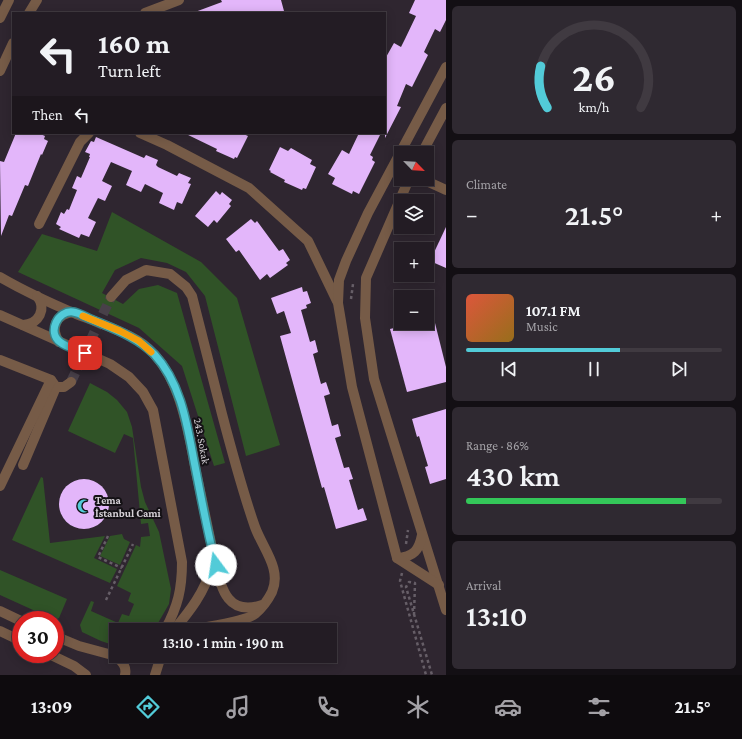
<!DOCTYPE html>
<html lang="en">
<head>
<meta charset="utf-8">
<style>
  body { margin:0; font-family:"Crimson Pro",serif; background:#2f2931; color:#f1f3f6; height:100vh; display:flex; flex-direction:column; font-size:15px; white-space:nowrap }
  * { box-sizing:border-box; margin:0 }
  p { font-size:13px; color:#a3a1a6 }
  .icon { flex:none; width:22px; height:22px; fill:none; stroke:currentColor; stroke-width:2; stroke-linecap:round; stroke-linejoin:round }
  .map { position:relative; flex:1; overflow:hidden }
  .panel { display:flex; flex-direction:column; gap:6px; padding:6px; background:#130f14; width:296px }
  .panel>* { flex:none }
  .hud { position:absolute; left:12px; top:12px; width:374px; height:122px; border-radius:0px; box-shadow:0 2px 10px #0003,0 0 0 1px #403a41; background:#231c24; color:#f1f3f6; overflow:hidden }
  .needle { width:26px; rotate:115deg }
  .controls { position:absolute; left:394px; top:146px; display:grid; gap:8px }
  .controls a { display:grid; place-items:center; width:40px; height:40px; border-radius:0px; background:#231c24; box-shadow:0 2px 10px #0003,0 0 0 1px #403a41; font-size:20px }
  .speed { position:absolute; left:12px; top:611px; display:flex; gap:8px; font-size:20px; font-weight:700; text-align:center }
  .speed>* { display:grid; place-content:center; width:52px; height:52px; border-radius:50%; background:#231c24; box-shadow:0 2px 10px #0003,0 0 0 1px #403a41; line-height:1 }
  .speed .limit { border:6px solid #d22; background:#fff; color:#111 }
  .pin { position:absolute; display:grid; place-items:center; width:34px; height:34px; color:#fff; margin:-17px; border-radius:8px; box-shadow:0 2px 6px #0006 }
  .me { position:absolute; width:44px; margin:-22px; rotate:346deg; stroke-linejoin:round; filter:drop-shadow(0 0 3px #0008) }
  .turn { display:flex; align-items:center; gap:14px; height:84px; padding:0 20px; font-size:18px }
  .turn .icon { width:52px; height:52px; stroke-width:2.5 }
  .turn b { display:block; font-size:28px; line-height:34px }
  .then { display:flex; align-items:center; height:38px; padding:0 20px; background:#0003; gap:8px; font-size:15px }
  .big { font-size:30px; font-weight:600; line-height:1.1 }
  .panel .widget { flex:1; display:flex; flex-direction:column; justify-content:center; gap:6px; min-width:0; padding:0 14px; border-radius:6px; background:#2f2931 }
  .panel .dial { align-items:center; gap:0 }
  .dial svg { height:104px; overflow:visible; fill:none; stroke:#403a41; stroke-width:7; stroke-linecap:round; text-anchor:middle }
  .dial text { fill:#f1f3f6; stroke:none }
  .song { display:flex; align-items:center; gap:12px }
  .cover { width:48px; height:48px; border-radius:6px; background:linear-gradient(135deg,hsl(10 70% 55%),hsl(40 70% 35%)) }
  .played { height:4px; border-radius:2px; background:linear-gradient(90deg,#52cbd8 60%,#403a41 60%) }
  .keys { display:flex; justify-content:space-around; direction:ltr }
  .heat { display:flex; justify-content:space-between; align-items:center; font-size:22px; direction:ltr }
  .charge { height:6px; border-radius:3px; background:linear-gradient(90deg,#34c759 86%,#403a41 0) }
  .trip { position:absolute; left:109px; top:623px; width:228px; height:40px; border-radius:0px; background:#231c24; box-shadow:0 2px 10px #0003,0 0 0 1px #403a41; font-weight:600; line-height:40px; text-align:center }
  .tab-bar { display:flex; height:64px; justify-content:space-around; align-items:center; background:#0e0b0e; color:#a3a1a6 }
  .tab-bar .icon { width:28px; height:28px }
  .tab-bar .on { color:#52cbd8 }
  .tab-bar b { font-size:18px; color:#f1f3f6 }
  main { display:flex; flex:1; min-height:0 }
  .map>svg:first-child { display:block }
  .green { fill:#305327 }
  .building { fill:#e3b6fa }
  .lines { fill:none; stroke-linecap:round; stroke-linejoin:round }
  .minor-tunnel { stroke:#484049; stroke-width:10; stroke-dasharray:10 5; stroke-linecap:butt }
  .path { stroke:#665e67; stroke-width:2.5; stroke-dasharray:3 3; stroke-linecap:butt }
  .minor { stroke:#765b47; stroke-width:10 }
  .route-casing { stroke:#35848c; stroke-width:10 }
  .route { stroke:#52cbd8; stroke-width:7 }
  .slow { stroke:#f59e0b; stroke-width:7 }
  .labels { text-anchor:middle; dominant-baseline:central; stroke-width:4; stroke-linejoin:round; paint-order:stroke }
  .street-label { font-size:11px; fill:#d5d0d6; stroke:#141115 }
  .poi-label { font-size:11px; font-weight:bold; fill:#d5d0d6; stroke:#141115; text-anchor:start }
</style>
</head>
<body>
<main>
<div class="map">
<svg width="446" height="675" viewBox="0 0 446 675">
  <rect width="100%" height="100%" fill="#2f2630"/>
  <g class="green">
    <polygon points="112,212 201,262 237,298 280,445 246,456 205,296 186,272 167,263 141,258 115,270 102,293 123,304 139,289 158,285 177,293 225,463 214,466 182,366 139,328 18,272 42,234 97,251"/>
    <polygon points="90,383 107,392 117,400 127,412 132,427 141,487 145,502 159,532 171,589 169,604 154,630 116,630 116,646 101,641 82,632 80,625 91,601 94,602 91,611 118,623 122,614 129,616 134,604 128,601 131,593 117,586 136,545 140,547 141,537 150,536 148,523 141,524 133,438 124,434 115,453 68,431"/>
    <polygon points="41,477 43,478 50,543 105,536 94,558 117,569 110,583 12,540"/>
    <polygon points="122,534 124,539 130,542 120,565 100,556 110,536"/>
    <polygon points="0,570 67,599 59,618 55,620 0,595"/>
  </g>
  <g class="building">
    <polygon points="221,0 281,0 284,11 278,13 195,13 195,12 222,2"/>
    <polygon points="415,0 446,0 446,20 440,32 435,29 424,52 428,55 412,87 406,84 397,106 401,107 385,138 385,59 394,43 401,47 405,39 416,16 409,13"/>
    <polygon points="16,133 38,133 45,136 44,139 48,141 42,155 41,154 28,186 25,185 12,216 9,215 1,236 0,161 4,162"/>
    <polygon points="184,133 241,133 248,136 237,158 235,157 234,159 216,151 217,149"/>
    <polygon points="359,133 381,133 370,155 373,157 372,160 375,162 359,194 353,191 352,194 332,184 335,178 328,174 342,150 349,154"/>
    <polygon points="96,137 144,158 146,155 158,160 156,165 158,167 177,176 179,173 191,178 188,183 191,184 182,204 177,202 174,210 159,203 163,193 145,184 141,192 126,185 132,171 111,162 102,181 112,186 105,201 98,198 88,218 96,222 89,237 81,234 79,238 59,229 61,227 56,224 61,212 64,214 67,209 69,210 77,190 72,188 77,176 81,178 90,157 89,157 90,154 85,152 91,141 94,142"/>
    <polygon points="280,147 288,151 291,148 312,160 310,164 316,167 306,189 303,188 302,190 284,182 285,180 270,172 271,171 269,170"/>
    <polygon points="216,191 220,195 222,192 232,200 229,204 231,206 217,223 214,220 208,227 195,216"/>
    <polygon points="251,219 255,223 257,221 279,251 283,249 290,260 286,263 288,265 270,278 267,274 260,280 239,250 236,252 226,239"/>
    <polygon points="446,227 446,268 430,261"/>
    <polygon points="302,287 303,292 307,291 311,303 306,305 307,308 301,310 310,342 315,340 318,352 313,354 321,384 326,382 330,394 324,396 332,426 338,424 341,436 335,438 344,468 349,467 353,479 349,480 358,510 363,508 367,520 336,529 324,487 322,488 280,336 291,333 284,311 277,314 271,298"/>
    <polygon points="414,323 435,323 446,367 446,382 407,392 390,329"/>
    <polygon points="446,409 446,479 430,484 425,467 428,466 419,436 417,437 412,419"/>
    <circle cx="84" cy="504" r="25"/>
  </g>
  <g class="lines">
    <polyline class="minor-tunnel" points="71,382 111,297"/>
    <g class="path">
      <polyline points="351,299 353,284"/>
      <polyline points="108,536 98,557 122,568"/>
      <polyline points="406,544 408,530"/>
      <polyline points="402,573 400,581 426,675"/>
      <polyline points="106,600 133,544"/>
      <polyline points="414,615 415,583 409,582 406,587 432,675"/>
    </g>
    <g class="minor">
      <polyline points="29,13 37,0"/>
      <polyline points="145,13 179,0"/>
      <polyline points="0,18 9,0"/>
      <polyline points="0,71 13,43"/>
      <polyline points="140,133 167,145 249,188 308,241 337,301"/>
      <polyline points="422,153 446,108"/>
      <polyline points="409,179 366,278 365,318 374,379 446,610"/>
      <polyline points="422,179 446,190"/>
      <polyline points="39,224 80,142 89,133"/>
      <path d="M0,277C24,291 50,303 76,314C97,322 118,329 137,340C179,365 188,429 196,472C202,499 207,525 213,552C212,557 212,563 211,568C205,592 189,612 174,630"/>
      <path d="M111,297L126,280L146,270L170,274L186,287L192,296C202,335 212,374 222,414C232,452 242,490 255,527C263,549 282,569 272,592C268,600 262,608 255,614C242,623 207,626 190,630"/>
      <path d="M0,315L110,364L129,377L143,392L153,410L182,562C182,589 178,606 165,630"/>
      <path d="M23,325C39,324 47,309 37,296"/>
      <path d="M59,342C50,328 56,314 73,312"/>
      <polyline points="0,360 51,380 56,387 64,387 71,382"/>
      <polyline points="23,465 56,387"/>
      <polyline points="0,486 51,380"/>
      <path d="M214,558C221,585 225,617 262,605"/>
      <path d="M397,558C414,557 419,550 422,535"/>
      <polyline points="439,585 397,558 352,387 338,303 339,280 346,261 368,213 446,67"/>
      <polyline points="0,611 21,621"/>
      <polyline points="0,631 21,641"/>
      <polyline points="55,636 79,646 116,656"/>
      <polyline points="49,654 74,666 86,675"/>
      <path d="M116,656C122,662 127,666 125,675"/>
      <polyline points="155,675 161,656"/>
    </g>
  </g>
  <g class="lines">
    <g class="route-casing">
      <path id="route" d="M85,353C77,350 66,347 60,342C47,332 58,310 73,312C80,313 87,318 93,320C114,329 137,337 154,354C181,383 187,424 194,461C201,496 207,531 216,565"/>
    </g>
    <use href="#route" class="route"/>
    <polyline class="slow" points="83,316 120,331 139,341 151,352"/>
  </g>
  <defs>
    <g id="mosque-bare" transform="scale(1.08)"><path d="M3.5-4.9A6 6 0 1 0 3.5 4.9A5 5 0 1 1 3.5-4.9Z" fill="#52cbd8" stroke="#141115" stroke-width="2.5" paint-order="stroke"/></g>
  </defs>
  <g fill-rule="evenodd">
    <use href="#mosque-bare" x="84" y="506"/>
  </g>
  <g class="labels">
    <g class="street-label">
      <text transform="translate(202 441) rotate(79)">243. Sokak</text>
    </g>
    <g class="poi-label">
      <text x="95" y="500">Tema<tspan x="95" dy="13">İstanbul Cami</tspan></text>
    </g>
  </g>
</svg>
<div class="controls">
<a><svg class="needle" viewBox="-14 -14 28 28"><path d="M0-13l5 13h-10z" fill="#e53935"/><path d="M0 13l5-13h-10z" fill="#a3a1a6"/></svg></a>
<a><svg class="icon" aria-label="layers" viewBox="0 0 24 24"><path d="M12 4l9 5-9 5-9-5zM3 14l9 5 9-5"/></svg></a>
<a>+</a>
<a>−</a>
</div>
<div class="speed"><div class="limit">30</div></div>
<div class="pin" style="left:85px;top:353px;background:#d93025"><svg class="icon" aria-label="arrive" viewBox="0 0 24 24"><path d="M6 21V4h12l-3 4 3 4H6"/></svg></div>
<svg class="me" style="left:216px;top:565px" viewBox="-20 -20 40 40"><circle r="19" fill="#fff"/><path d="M0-13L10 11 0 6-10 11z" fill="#52cbd8"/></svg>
<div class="trip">13:10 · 1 min · 190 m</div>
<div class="hud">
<div class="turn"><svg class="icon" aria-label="left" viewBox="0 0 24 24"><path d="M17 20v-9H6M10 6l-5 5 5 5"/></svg><div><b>160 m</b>Turn left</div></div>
<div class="then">Then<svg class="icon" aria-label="left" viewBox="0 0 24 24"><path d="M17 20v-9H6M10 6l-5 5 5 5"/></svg></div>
</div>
</div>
<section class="panel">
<div class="widget dial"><svg viewBox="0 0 100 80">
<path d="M14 69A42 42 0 1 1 86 69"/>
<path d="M14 69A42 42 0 0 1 9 37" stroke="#52cbd8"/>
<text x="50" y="56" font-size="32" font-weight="700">26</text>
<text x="50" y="72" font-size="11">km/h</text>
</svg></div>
<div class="widget"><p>Climate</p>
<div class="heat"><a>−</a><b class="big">21.5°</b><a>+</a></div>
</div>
<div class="widget">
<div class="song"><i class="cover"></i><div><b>107.1 FM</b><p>Music</p></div></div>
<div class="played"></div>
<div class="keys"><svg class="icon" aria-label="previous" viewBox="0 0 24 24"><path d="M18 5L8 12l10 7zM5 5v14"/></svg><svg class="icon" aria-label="pause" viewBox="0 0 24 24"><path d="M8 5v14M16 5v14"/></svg><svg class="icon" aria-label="next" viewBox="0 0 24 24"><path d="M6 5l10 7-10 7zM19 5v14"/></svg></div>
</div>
<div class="widget"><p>Range · 86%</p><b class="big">430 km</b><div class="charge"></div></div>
<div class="widget"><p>Arrival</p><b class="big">13:10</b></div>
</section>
</main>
<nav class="tab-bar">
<b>13:09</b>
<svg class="icon on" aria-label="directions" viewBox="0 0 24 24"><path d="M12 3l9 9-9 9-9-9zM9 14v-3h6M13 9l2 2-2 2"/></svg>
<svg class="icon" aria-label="music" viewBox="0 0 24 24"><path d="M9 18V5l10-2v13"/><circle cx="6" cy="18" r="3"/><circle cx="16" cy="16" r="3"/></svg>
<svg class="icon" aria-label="phone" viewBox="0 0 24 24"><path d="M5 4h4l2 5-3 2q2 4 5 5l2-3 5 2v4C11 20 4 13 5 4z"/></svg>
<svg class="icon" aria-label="climate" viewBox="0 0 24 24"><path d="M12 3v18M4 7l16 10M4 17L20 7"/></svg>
<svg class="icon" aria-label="car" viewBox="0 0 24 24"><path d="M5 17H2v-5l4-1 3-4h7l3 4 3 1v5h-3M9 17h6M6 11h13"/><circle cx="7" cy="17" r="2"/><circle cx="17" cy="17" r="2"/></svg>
<svg class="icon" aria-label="filters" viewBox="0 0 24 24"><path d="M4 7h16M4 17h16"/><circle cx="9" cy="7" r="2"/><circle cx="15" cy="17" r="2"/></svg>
<b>21.5°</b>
</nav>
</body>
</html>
